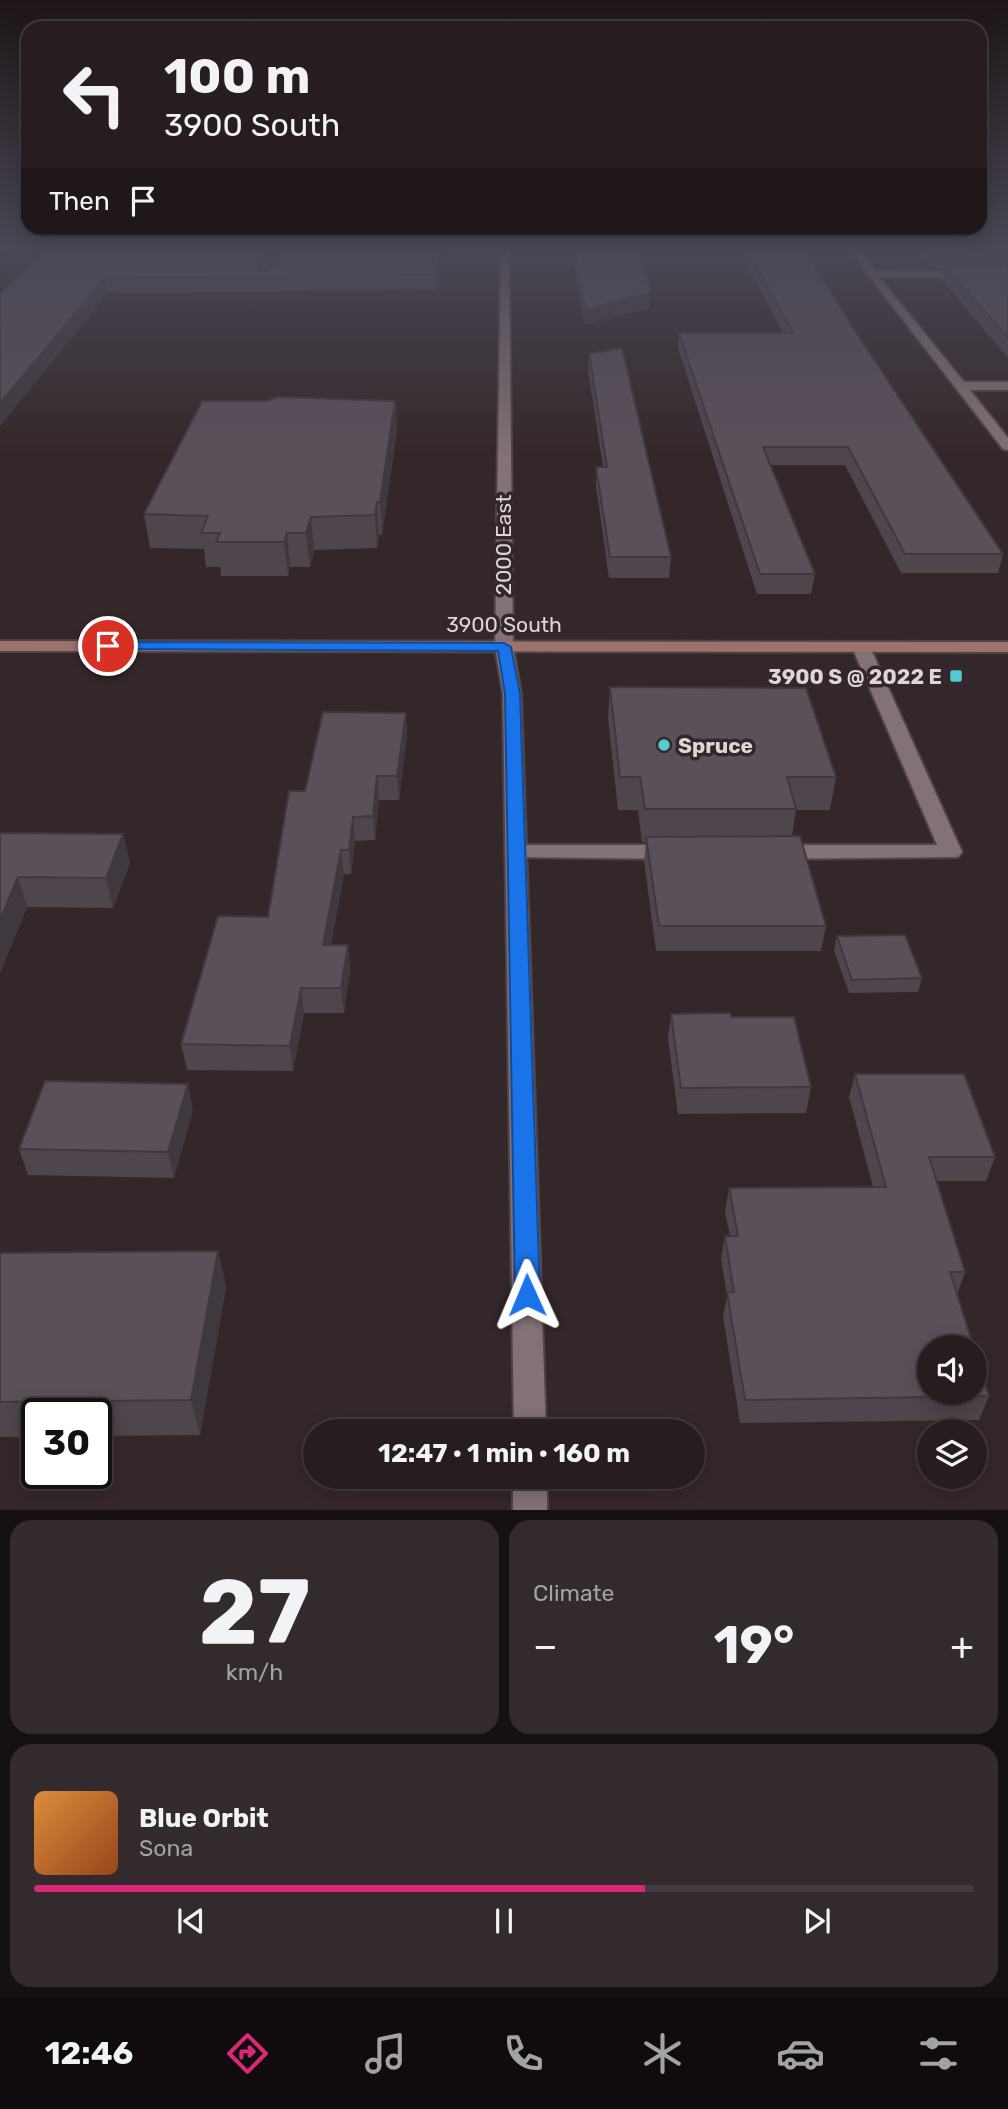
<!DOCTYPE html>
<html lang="en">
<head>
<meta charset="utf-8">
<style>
  body { margin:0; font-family:Rubik,sans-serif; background:#332a2d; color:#f1f3f6; height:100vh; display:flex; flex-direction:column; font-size:26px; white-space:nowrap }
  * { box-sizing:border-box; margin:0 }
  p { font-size:23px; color:#a4a2a5 }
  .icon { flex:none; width:38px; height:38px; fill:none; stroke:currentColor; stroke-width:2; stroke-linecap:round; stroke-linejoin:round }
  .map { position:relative; height:1510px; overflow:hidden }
  .drawer { display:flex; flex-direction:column; gap:10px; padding:10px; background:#151012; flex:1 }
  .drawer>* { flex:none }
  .top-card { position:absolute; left:21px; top:21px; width:966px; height:214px; border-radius:21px; box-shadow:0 4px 18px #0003,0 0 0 2px #433b3e; background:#271d20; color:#f1f3f6; overflow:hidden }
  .tools { position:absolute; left:917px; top:1335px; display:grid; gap:14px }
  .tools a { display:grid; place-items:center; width:70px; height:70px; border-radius:50%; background:#271d20; box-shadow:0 4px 18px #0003,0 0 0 2px #433b3e; font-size:35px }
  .speed { position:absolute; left:21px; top:1398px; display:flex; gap:14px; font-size:35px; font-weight:700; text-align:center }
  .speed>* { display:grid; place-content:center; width:91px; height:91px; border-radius:50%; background:#271d20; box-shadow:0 4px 18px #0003,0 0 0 2px #433b3e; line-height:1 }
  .speed .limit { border:4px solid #111; border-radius:10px; background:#fff; color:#111 }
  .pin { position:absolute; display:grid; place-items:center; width:60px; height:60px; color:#fff; margin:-30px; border:4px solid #fff; border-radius:50%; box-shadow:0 2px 7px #0007 }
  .me { position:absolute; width:77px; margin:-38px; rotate:359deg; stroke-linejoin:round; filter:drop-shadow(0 0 5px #0008) }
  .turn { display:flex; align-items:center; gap:24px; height:147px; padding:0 28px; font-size:32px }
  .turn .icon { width:91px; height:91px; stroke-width:2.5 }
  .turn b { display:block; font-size:49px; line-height:60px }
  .then { display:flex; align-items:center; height:66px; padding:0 28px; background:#0003; gap:14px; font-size:26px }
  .big { font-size:52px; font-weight:700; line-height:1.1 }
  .drawer .widget { flex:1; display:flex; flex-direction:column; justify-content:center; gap:10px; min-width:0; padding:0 24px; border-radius:21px; background:#332a2d }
  .drawer .dial { align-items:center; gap:0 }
  .dial b { font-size:91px; line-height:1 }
  .song { display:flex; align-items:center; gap:21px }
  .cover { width:84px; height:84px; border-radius:10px; background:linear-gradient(135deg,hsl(30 70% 55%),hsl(20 70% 35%)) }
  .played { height:7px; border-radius:4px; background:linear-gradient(90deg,#db2777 65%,#433b3e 65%) }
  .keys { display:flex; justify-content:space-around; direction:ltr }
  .heat { display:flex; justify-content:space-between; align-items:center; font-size:38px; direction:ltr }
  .drawer .tiles { flex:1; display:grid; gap:10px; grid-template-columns:1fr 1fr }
  .widget:last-child { grid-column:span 2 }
  .trip { position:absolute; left:303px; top:1419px; width:402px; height:70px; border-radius:35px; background:#271d20; box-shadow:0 4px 18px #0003,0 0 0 2px #433b3e; font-weight:700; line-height:70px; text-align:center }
  .tab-bar { display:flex; height:112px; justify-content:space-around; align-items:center; background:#100c0d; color:#a4a2a5 }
  .tab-bar .icon { width:49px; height:49px }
  .tab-bar .selected { color:#db2777 }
  .tab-bar b { font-size:32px; color:#f1f3f6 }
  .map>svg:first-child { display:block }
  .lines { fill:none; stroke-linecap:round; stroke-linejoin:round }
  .service-casing { stroke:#4e4346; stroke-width:4 }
  .minor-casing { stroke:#4e4346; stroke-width:4 }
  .tertiary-casing { stroke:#4e4346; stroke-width:4 }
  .secondary-casing { stroke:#4e4346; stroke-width:4 }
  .service { fill:#827175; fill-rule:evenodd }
  .minor { fill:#827175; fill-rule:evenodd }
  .tertiary { fill:#827175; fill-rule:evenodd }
  .secondary { fill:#9c726d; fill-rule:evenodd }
  .wall { fill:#4e454d }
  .shaded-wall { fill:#40383f }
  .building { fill:#5b505a; stroke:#40383f; stroke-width:2 }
  .route { fill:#1a73e8; stroke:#114b97; stroke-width:2 }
  .poi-dot { fill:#51ccd1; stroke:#34272a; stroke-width:2.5 }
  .labels { text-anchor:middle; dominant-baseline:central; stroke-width:7; stroke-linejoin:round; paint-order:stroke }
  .street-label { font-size:21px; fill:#ded5d7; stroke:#34272a }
  .poi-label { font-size:21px; font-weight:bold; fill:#ded5d7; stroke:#34272a; text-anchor:end }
</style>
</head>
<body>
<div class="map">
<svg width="1008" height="1511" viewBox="0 0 1008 1511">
  <rect width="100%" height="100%" fill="#34272a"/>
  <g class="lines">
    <g class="service-casing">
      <g id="service">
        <polygon points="415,245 505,246 509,249 505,252 412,250 412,246"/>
        <polygon points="861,642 870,647 962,852 958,857 780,859 773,857 769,852 773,847 780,845 937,845 852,647"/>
        <polygon points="516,845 669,845 676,847 680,852 676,857 669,859 509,857 505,852 509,847"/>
      </g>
    </g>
    <g class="minor-casing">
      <g id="minor">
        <polygon points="3,245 12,245 0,255 0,247"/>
        <polygon points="848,245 856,245 875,271 1008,272 1008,278 879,277 964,382 1008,382 1008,390 970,390 1008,438 1008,450 1003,449 869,276"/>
        <polygon points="504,642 513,647 521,694 546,1432 514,1432 503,694 495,647"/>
        <rect x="513" y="1477" width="34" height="34"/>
      </g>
    </g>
    <g class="tertiary-casing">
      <polygon id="tertiary" points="501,245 509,245 513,647 504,652 495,647"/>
    </g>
    <g class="secondary-casing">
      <polygon id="secondary" points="0,641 1008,642 1008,652 0,651"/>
    </g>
    <use href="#service" class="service"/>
    <use href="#minor" class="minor"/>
    <use href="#tertiary" class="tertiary"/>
    <use href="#secondary" class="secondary"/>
  </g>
  <g class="wall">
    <polygon points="282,245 266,270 271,269 285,245 441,245 442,254 437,290 108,293 0,426 0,294"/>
    <polygon points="571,245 638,245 650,307 585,325"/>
    <polygon points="737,245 801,245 857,334 1003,554 998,573 901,573 845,465 770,465 815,574 811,594 757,594 678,348 679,333 783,333"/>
    <polygon points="909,245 1008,245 1008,358 942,280 944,269 931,269"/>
    <polygon points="589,354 671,557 669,578 609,578 596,486 596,467 603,467 588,370"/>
    <polygon points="395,401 397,430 382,535 379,535 377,548 314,550 310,567 290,567 288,576 221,576 220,567 206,567 204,549 150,548 144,514"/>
    <polygon points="610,687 836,777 830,810 796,810 792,836 826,926 821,951 656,951 644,861 646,842 642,842 638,810 618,810 608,718"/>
    <polygon points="406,713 407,736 399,800 379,800 375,840 355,841 351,874 344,874 331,945 348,945 350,970 344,1013 304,1013 293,1071 187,1070 181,1044 268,917 305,791"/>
    <polygon points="0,833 123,834 130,863 113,908 27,907 0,973"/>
    <polygon points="837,936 922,978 918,992 849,993 834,950"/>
    <polygon points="671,1014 811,1087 806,1113 678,1114 668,1039"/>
    <polygon points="855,1074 995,1157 986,1181 937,1181 965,1272 957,1295 989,1396 979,1420 740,1423 723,1316 727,1296 721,1259 725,1236 730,1236 725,1212 729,1188 873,1187 849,1097"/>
    <polygon points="193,1110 174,1178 28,1175 19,1149"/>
    <polygon points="218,1251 226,1287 200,1435 96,1436 96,1414 37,1414 37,1437 0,1437 0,1253"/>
  </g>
  <g class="shaded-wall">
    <polygon points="272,245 282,245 262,276 258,267"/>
    <polygon points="441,245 442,254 437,290 436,275"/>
    <polygon points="105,278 108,293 0,426 0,403"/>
    <polygon points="651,292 650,307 585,325 585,310"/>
    <polygon points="395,401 397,430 382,535 380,502"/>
    <polygon points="377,502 379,535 377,548 375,515"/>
    <polygon points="311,517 314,550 310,567 306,533"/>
    <polygon points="287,533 290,567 288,576 284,542"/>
    <polygon points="406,713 407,736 399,800 397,776"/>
    <polygon points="377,776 379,800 375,840 373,816"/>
    <polygon points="353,817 355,841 351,874 349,850"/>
    <polygon points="123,834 130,863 113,908 106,878"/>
    <polygon points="341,850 344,874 326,970 323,945"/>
    <polygon points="18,877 27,907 0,973 0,920"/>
    <polygon points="348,945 350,970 344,1013 341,988"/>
    <polygon points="301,988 304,1013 293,1071 290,1046"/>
    <polygon points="188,1084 193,1110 174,1178 168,1152"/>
    <polygon points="218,1251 226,1287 200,1435 191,1400"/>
  </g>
  <g class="building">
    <polygon points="51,245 272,245 258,267 262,271 271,269 285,245 441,245 436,275 105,278 0,403 0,294"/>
    <polygon points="574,245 638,245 651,292 585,310"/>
    <polygon points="745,245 801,245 857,334 1003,554 905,554 848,447 763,447 815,574 760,574 679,333 793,333"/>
    <polygon points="924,245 1008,245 1008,256 934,255"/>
    <polygon points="945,266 1008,266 1008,338"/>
    <polygon points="622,348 671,557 610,557 596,467 607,467 589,354"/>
    <polygon points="279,397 395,401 380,502 377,502 375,515 311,517 306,533 287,533 284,542 216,542 220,533 201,533 208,516 144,514 202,401 266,401"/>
    <polygon points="610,687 806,688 836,777 787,777 796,809 645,809 640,777 620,777"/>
    <polygon points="323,712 406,713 397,776 377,776 373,816 353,817 349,850 341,850 323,945 348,945 341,988 301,988 290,1046 181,1044 218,916 268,917 289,791 305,791"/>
    <polygon points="0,833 123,834 106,878 18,877 0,920"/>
    <polygon points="800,836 826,926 659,926 646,837"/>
    <polygon points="905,935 922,978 852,980 837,936"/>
    <polygon points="730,1013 731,1017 794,1017 811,1087 681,1088 671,1014"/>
    <polygon points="855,1074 964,1074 995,1157 929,1157 965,1272 950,1272 974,1348 929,1348 929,1393 975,1393 975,1351 989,1396 745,1400 727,1292 734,1292 725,1236 738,1236 729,1188 886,1187"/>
    <polygon points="45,1081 188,1084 168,1152 19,1149"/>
    <polygon points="218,1251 191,1400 0,1402 0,1253"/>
  </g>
  <linearGradient id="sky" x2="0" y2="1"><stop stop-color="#1d1517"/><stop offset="0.54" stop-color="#4a4755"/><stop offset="1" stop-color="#4a4755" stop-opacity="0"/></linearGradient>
  <rect width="1008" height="456" fill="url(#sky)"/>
  <polygon class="route" points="108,642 504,643 511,647 520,694 540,1295 536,1303 527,1306 518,1303 515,1295 505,694 498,651 103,649 101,646"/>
  <g class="poi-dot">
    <rect x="949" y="669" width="14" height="14" rx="3.5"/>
    <circle cx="664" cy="745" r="7"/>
  </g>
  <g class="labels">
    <g class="street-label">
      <text transform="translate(503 545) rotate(-90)">2000 East</text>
      <text x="504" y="624">3900 South</text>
    </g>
    <g class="poi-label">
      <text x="942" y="676">3900 S @ 2022 E</text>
      <text x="678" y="745" text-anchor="start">Spruce</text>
    </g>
  </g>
</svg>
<div class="tools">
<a><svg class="icon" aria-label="sound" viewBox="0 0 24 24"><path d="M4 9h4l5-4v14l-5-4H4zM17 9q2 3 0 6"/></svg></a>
<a><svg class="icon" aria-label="layers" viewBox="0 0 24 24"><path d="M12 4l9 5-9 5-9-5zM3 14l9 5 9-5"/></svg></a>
</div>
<div class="speed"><div class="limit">30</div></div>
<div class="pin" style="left:108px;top:646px;background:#d93025"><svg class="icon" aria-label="arrive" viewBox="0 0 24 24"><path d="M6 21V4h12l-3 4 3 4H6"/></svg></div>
<svg class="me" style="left:527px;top:1295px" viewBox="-20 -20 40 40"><path d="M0-17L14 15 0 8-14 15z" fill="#1a73e8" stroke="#fff" stroke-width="4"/></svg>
<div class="trip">12:47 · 1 min · 160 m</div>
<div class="top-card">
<div class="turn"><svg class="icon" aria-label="left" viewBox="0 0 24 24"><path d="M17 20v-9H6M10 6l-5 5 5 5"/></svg><div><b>100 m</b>3900 South</div></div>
<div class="then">Then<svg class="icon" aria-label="arrive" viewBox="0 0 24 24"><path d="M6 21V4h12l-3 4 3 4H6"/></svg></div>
</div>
</div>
<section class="drawer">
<div class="tiles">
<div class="widget dial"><b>27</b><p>km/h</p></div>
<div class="widget"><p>Climate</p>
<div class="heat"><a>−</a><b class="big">19°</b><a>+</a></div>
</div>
<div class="widget">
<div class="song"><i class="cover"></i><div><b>Blue Orbit</b><p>Sona</p></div></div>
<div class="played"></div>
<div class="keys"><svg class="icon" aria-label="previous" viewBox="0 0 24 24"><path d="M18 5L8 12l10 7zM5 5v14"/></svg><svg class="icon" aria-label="pause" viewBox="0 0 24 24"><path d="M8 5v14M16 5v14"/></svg><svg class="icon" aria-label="next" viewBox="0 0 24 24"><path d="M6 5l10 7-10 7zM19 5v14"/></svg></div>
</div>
</div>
</section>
<nav class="tab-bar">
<b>12:46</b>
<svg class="icon selected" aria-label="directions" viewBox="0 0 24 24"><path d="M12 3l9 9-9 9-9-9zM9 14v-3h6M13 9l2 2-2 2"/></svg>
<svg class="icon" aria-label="music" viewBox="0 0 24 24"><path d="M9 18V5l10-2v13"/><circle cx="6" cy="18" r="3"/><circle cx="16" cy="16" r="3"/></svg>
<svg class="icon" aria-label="phone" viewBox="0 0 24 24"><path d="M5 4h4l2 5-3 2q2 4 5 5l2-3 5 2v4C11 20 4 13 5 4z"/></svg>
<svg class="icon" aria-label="climate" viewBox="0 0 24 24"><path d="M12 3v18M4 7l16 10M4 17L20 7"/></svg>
<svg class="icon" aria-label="car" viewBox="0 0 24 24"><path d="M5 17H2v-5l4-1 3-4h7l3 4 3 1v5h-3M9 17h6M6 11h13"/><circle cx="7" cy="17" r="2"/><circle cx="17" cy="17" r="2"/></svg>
<svg class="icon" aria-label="filters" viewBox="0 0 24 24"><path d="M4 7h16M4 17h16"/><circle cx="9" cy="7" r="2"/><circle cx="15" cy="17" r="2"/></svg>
</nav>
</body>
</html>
